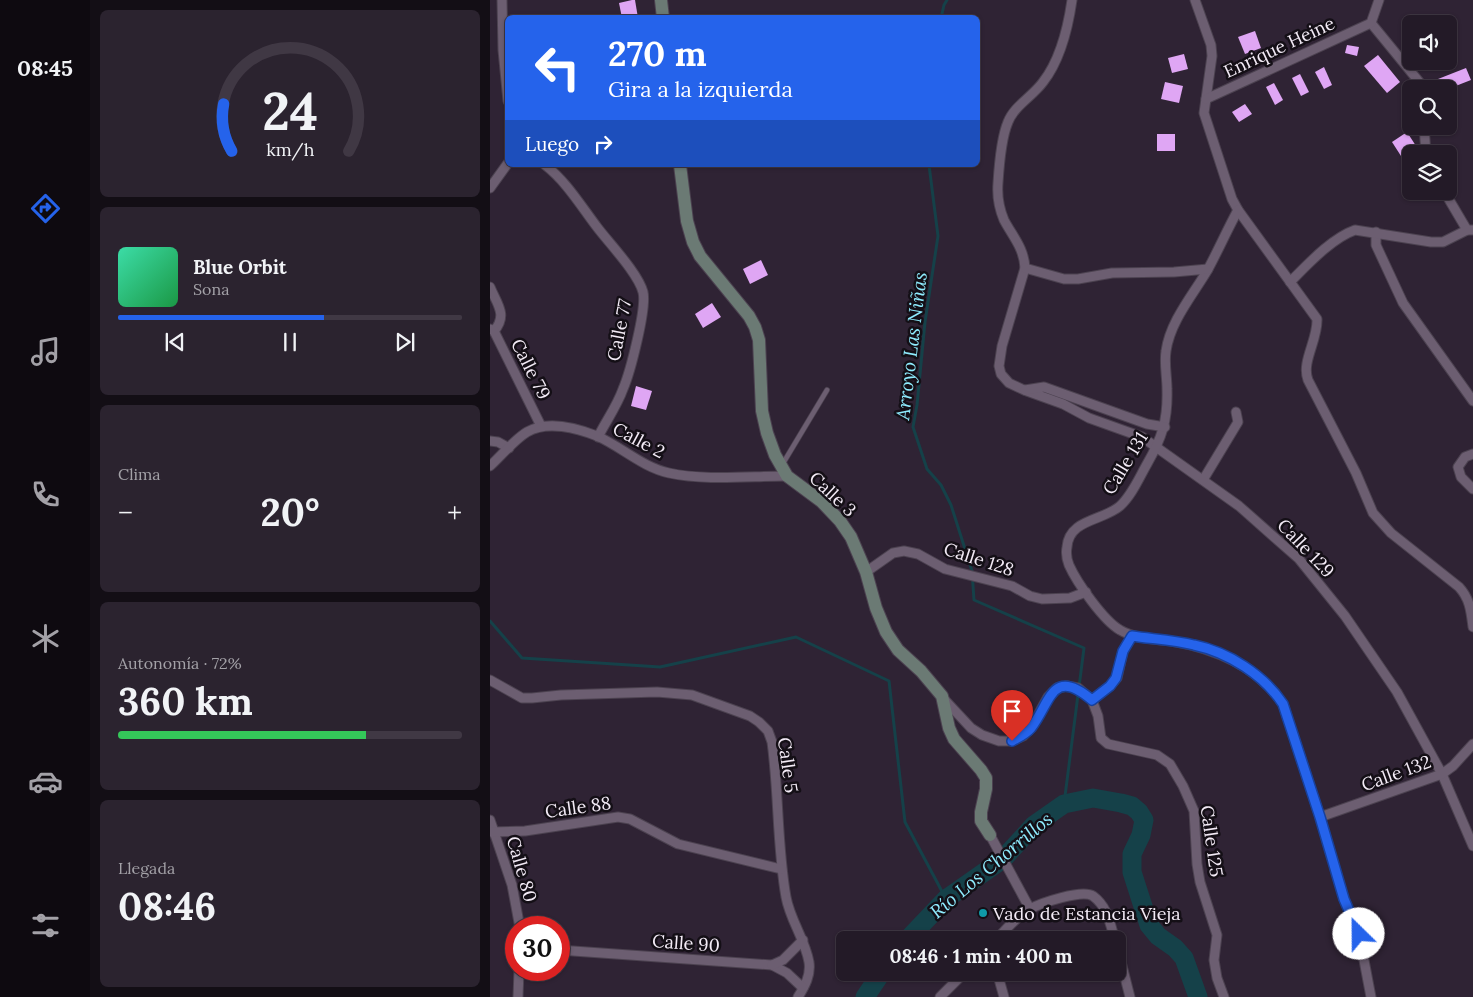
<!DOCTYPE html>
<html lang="es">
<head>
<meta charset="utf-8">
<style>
  body { margin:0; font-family:Lora,serif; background:#2b232f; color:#f1f3f6; height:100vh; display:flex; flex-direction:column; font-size:19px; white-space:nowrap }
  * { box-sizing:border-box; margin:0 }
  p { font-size:16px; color:#a3a1a7 }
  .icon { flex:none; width:28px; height:28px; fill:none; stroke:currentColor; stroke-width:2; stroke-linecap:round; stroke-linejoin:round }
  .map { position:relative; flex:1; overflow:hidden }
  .side { display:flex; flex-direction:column; gap:10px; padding:10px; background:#130e15; width:400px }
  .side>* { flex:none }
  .guide { position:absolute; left:15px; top:15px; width:475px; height:152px; border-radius:8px; box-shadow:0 1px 4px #0004,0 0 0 1px #403844; background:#2563eb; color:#fff; overflow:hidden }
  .controls { position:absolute; left:912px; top:15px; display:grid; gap:10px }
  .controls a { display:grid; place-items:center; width:55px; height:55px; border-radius:8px; background:#231a27; box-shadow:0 1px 4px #0004,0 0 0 1px #403844; font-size:25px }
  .speed { position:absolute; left:15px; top:916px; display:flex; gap:10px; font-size:25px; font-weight:700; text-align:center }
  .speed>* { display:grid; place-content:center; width:65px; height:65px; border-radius:50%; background:#231a27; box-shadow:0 1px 4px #0004,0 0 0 1px #403844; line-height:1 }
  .speed .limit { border:8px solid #d22; background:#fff; color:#111 }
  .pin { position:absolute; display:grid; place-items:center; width:42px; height:42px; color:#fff; margin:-51px -21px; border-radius:50% 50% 50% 0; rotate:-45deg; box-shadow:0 0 5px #0007 }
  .pin .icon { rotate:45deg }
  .me { position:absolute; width:55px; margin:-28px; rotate:337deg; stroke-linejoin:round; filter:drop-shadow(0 0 4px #0008) }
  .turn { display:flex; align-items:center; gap:18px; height:105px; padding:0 20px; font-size:22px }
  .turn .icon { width:65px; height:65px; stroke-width:2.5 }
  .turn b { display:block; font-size:35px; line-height:42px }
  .then { display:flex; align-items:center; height:48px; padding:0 20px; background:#0003; gap:10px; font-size:19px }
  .big { font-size:38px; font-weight:800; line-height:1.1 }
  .side .card { flex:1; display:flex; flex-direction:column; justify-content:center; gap:8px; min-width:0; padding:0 18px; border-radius:8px; background:#2b232f }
  .side .dial { align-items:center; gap:0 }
  .dial svg { height:130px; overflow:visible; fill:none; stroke:#403844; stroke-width:7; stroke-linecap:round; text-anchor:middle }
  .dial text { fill:#f1f3f6; stroke:none }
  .song { display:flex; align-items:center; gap:15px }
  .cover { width:60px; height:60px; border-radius:8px; background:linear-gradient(135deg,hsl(160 70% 55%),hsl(140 70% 35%)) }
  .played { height:5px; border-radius:2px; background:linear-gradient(90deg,#2563eb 60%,#403844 60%) }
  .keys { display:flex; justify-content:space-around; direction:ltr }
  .heat { display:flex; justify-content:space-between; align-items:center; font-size:28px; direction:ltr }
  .charge { height:8px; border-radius:4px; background:linear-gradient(90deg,#34c759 72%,#403844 0) }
  .trip { position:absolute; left:346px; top:931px; width:290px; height:50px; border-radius:8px; background:#231a27; box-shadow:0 1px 4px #0004,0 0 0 1px #403844; font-weight:800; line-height:50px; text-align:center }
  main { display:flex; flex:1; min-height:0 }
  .menu { display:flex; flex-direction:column; width:90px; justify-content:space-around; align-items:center; background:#0e0a10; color:#a3a1a7 }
  .menu .icon { width:35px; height:35px }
  .menu .current { color:#2563eb }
  .menu b { font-size:22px; color:#f1f3f6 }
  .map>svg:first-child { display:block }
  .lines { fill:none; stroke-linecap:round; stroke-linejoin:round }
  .stream { stroke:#154149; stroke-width:3 }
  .river { stroke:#154149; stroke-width:19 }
  .building { fill:#dfa6f4 }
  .lane-casing { stroke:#4c4250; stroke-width:6 }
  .street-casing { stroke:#4c4250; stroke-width:11 }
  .secondary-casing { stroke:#4c4250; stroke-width:14 }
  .lane { stroke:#6c5e71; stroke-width:4.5 }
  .street { stroke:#6c5e71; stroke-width:9 }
  .secondary { stroke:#6b7a74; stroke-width:12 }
  .route-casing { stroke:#184099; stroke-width:12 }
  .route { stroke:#2563eb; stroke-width:9 }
  .culture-dot { fill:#0f9aa8; stroke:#140f16; stroke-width:2 }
  .labels { text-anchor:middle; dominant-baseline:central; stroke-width:5; stroke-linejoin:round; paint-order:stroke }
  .street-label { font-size:18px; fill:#f3ebf6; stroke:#140f16 }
  .poi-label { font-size:18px; fill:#f3ebf6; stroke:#140f16; text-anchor:start }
  .water-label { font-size:19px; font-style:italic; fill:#8fecfe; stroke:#140f16 }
</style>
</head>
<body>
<main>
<nav class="menu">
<b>08:45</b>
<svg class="icon current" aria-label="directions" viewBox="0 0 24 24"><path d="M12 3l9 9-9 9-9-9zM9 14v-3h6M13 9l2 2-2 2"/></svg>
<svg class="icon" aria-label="music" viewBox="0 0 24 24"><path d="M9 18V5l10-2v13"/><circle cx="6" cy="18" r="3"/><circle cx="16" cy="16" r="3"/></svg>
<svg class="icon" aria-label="phone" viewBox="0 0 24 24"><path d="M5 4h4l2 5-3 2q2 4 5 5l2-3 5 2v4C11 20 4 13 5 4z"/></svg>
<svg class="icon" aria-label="climate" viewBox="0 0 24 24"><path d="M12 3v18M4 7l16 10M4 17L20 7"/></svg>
<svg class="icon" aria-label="car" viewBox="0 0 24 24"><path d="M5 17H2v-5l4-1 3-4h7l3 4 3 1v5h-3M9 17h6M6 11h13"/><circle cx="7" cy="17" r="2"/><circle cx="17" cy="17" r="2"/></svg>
<svg class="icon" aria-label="filters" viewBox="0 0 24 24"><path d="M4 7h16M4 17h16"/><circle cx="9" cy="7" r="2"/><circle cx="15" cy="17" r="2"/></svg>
</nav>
<section class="side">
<div class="card dial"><svg viewBox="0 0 100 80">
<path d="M14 69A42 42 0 1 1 86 69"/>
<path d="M14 69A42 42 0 0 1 9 40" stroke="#2563eb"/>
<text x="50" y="56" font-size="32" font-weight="700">24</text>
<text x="50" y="72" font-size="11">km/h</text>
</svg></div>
<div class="card">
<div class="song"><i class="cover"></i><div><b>Blue Orbit</b><p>Sona</p></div></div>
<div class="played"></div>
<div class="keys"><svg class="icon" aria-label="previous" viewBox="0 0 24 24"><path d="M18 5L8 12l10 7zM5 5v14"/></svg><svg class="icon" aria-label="pause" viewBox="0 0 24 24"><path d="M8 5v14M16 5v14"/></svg><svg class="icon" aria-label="next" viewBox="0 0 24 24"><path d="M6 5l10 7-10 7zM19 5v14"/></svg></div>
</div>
<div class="card"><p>Clima</p>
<div class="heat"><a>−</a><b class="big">20°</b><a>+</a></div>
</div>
<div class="card"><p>Autonomía · 72%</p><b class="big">360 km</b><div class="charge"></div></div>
<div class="card"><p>Llegada</p><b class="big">08:46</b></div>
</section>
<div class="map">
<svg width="983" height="997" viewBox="0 0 983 997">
  <rect width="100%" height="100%" fill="#2f2334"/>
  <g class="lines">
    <g class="stream">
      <polyline points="451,18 454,5 457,0"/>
      <polyline points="439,165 448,236 435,322 427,405 423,427 437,469 451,485 461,505 482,571 484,600 594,648 574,804"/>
      <polyline points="0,621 32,658 170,667 306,637 399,681 415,822 456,899"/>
    </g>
    <g class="river">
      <polyline points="417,940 456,899 513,859 544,825 574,804 603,798 631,803 642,806 649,812 654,820 651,835 642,854 642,872 659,925 668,936 685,948 694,958 708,997"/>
      <polyline points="375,997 392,972"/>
    </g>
  </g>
  <g class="building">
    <polygon points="142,0 145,0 148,18 132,18 129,3"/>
    <polygon points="765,31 771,48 755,54 748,37"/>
    <polygon points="857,45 869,47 867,56 855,53"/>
    <polygon points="694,54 698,69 682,73 678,58"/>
    <polygon points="888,55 910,82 897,93 874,66"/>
    <polygon points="834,67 842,85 834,89 825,72"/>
    <polygon points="976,68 981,80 958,89 952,89 948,79"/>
    <polygon points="810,74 819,92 811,96 802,78"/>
    <polygon points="675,82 693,86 689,103 671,99"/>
    <polygon points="784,83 793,100 785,105 776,87"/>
    <polygon points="755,104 762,114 749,122 742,112"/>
    <polygon points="917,132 926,146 911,156 902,142"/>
    <rect x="667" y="134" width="18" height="17"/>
    <polygon points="921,178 921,191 933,191 923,197 914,182"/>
    <polygon points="271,260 278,275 260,284 253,269"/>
    <polygon points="222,303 231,317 213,328 205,314"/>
    <polygon points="146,386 162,391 156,410 141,406"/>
  </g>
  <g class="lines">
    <g class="lane-casing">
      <polyline id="lane" points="292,465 337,390"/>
    </g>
    <g class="street-casing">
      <g id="street">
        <polyline points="12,0 13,50 18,101"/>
        <path d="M582,0C578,28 571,59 553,82C543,96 524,106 518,122C512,136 509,167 508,183C507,195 509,208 514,220C523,237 534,248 535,268L512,346L509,366L511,374L519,383L534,390L573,404L599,418L652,437L749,506L809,559L855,616L907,692L952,774L983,846"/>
        <path d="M705,0L721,45L722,56L714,113L742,199L748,210L827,319C828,340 811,362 818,380L866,473L883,513L901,533L969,587C980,599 981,611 983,627"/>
        <polyline points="881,23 935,89"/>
        <polyline points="716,99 881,23 889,0"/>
        <polyline points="934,126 936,154"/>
        <path d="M55,165C76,181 91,206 107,227C119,243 148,273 153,292C157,308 140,373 133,389C127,406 116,421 108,437"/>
        <polyline points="0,188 18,163"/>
        <polyline points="954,191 977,230"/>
        <path d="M748,210C737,230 728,251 717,271C702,296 680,322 676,351C674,363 677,377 677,389C678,420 672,438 657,464C649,478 642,495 630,506C613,521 579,519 577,547C576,552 577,560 579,565C587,583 614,621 630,630C645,639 665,639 681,641C725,648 768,667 793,704L830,817L854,899L869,934L881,997"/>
        <polyline points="886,232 886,245 913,303 983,401"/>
        <polyline points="535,268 574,279 588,279 622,273 684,272 718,269"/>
        <path d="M800,282C818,264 842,238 865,230L941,242H953L977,230H983"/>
        <path d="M0,287C7,304 18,315 4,331"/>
        <polyline points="0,329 4,331 51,426"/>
        <polyline points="535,390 554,387 657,424 675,427"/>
        <polyline points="0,441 8,442 19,448"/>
        <polyline points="983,454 975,457 968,467 971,477 983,489"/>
        <path d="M0,466C11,456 25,439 37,432C57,420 87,428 107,436C132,447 152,467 179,473C215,481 260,476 297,476"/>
        <polyline points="713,480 748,422 746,412"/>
        <polyline points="376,572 403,553 414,551 428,554 455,569 522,586 540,596 552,599 580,598 596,592"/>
        <path d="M0,680L32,698H42L71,695L167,692L202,695L260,716L269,722L278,731L282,742C289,794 287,846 296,897C300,920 315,939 319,962C321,975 315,986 308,997"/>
        <polyline points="453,698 481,728 492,735 509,741 522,741 533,736 541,728 558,697 567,688 577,686 588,688 602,700 608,716 611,738 618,744 667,755 680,764 693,786 704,811 707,864 710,882 727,935 724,960 727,978 734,997"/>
        <polyline points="602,700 620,686 627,678 633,651 642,636"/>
        <polyline points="830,817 952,774 963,766 983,744"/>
        <polyline points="0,820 22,885 30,928"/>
        <polyline points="0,832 35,831 128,817 140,819 188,844 291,869"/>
        <polyline points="500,835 540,909"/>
        <path d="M506,940C516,929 527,916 540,909C551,903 592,889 603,896C618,907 620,924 625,940"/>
        <polyline points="69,950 282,965 297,973 313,988"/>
        <polyline points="628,950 640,997"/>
        <polyline points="282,965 293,960 313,940"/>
        <polyline points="507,972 514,997"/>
        <polyline points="28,997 29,970"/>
        <polyline points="450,997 475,972"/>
      </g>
    </g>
    <g class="secondary-casing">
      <g id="secondary">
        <polyline points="171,0 173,18"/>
        <polyline points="190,165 197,221 203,242 210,256 259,316 265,327 269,340 272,411 277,433 285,455 297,476 332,502 350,521 361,537 376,572 386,608 396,632 408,650 431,671 452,696 459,728 464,739 491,770 496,778 496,789 491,812 491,821 500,835"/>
      </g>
    </g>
    <use href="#lane" class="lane"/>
    <use href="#street" class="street"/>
    <use href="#secondary" class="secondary"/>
  </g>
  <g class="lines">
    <g class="route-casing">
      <path id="route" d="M522,741C529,737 536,734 541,728C561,702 562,666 602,700L620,686L626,678L633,651L642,636C662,639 684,640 704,645C738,652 774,675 793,704L830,817L854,899L869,934"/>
    </g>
    <use href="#route" class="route"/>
  </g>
  <circle class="culture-dot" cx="493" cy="913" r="5"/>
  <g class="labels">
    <g class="street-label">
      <text transform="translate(789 47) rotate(-25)">Enrique Heine</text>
      <text transform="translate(129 330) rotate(-79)">Calle 77</text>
      <text transform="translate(41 369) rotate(63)">Calle 79</text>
      <text transform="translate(149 440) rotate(28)">Calle 2</text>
      <text transform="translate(635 463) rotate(-59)">Calle 131</text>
      <text transform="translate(343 494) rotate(43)">Calle 3</text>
      <text transform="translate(816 548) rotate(46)">Calle 129</text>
      <text transform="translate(489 559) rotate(18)">Calle 128</text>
      <text transform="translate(298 765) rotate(82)">Calle 5</text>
      <text transform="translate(906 773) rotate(-20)">Calle 132</text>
      <text transform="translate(88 807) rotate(-8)">Calle 88</text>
      <text transform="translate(722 841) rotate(82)">Calle 125</text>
      <text transform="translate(32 869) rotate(74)">Calle 80</text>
      <text transform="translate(196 943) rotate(4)">Calle 90</text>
    </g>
    <g class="poi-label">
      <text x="503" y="913">Vado de Estancia Vieja</text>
    </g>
    <g class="water-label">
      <text transform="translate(421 346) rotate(-83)">Arroyo Las Niñas</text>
      <text transform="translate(501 865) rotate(-40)">Río Los Chorrillos</text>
    </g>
  </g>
</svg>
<div class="controls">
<a><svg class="icon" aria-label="sound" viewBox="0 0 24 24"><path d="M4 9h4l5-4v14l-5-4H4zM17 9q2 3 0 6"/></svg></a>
<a><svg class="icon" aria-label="search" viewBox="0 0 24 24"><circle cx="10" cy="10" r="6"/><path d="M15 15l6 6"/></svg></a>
<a><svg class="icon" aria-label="layers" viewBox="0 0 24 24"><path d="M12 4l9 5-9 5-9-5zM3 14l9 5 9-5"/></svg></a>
</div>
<div class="speed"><div class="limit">30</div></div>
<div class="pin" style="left:522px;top:741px;background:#d93025"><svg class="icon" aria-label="arrive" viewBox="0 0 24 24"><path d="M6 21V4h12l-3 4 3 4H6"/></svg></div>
<svg class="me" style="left:869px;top:934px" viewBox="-20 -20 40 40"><circle r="19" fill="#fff"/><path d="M0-13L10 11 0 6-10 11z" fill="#2563eb"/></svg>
<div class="trip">08:46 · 1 min · 400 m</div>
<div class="guide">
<div class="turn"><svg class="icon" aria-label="left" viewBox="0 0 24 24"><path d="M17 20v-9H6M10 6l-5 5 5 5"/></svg><div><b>270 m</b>Gira a la izquierda</div></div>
<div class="then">Luego<svg class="icon" aria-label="right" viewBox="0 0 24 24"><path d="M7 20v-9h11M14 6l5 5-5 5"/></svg></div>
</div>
</div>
</main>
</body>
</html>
